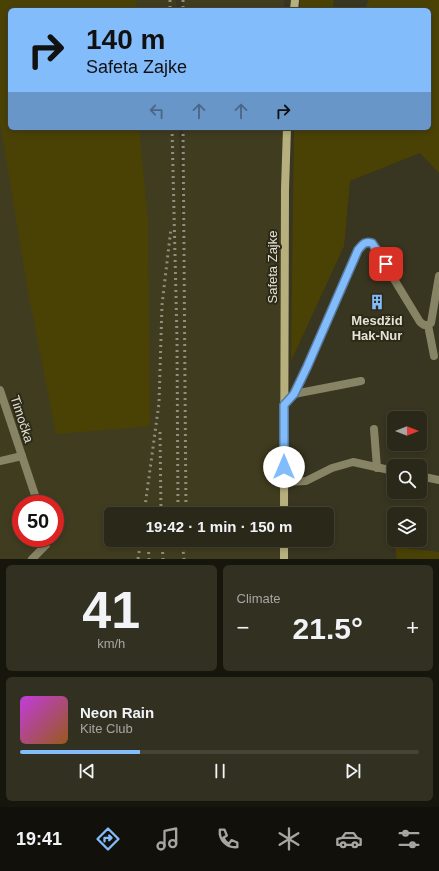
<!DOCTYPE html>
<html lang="en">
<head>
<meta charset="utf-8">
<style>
  body { margin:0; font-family:Helvetica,sans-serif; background:#323021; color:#f1f3f6; height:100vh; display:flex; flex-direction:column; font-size:15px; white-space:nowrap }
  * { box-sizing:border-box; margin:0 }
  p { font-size:13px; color:#a5a6a2 }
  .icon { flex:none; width:22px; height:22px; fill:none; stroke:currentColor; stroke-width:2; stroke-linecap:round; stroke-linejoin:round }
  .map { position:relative; height:559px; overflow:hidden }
  .drawer { display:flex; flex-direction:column; gap:6px; padding:6px; background:#17160d; flex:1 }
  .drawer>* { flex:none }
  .guide { position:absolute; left:8px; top:8px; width:423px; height:122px; border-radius:6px; box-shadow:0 2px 6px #0003,0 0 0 1px #464437; background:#83bcfb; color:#111; overflow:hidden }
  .needle { width:26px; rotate:90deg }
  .fabs { position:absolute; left:387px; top:411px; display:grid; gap:8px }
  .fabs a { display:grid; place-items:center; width:40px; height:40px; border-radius:6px; background:#2a2818; box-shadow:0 2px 6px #0003,0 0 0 1px #464437; font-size:20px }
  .speed { position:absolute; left:12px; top:495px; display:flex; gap:8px; font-size:20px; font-weight:700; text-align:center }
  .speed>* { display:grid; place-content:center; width:52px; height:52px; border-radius:50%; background:#2a2818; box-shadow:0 2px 6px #0003,0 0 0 1px #464437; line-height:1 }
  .speed .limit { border:6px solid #d22; background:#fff; color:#111 }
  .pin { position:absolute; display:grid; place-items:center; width:34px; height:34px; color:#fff; margin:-17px; border-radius:8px; box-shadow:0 2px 6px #0006 }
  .me { position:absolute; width:44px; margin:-22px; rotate:0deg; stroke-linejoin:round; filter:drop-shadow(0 0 3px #0008) }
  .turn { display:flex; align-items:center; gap:14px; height:84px; padding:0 12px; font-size:18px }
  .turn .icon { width:52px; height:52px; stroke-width:2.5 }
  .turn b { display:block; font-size:28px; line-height:34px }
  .lanes { display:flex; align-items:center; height:38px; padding:0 12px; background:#0003; justify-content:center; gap:20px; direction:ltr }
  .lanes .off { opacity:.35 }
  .big { font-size:30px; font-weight:700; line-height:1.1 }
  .drawer .widget { flex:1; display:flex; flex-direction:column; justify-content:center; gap:6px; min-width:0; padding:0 14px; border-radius:6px; background:#323021 }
  .drawer .dial { align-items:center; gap:0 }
  .dial b { font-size:52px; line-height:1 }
  .song { display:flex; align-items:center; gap:12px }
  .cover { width:48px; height:48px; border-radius:6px; background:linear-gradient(135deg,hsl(290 70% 55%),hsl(30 70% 35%)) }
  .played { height:4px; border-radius:2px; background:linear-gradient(90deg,#83bcfb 30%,#464437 30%) }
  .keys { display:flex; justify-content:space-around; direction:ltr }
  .heat { display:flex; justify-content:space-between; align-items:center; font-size:22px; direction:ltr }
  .drawer .tiles { flex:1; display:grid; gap:6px; grid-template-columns:1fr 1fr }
  .widget:last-child { grid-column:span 2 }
  .trip { position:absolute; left:104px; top:507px; width:230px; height:40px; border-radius:6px; background:#2a2818; box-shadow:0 2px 6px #0003,0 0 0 1px #464437; font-weight:700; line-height:40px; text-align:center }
  .tab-bar { display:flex; height:64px; justify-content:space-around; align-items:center; background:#11100a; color:#a5a6a2 }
  .tab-bar .icon { width:28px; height:28px }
  .tab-bar .current { color:#83bcfb }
  .tab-bar b { font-size:18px; color:#f1f3f6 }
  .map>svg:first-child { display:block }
  .built { fill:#403c20; fill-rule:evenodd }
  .green { fill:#4a4205 }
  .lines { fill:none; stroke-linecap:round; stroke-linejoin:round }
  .minor { stroke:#878365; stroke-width:8 }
  .secondary { stroke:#b7b07e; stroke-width:8 }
  .rail { stroke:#908e7e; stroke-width:3; stroke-dasharray:2 4; stroke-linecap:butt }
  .route-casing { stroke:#557aa3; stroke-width:10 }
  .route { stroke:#83bcfb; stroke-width:7 }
  .labels { text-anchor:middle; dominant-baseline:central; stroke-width:4; stroke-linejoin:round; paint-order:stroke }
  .street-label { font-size:13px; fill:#e4e3d7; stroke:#2d2b17 }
  .poi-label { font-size:13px; font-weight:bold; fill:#e4e3d7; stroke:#2d2b17 }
</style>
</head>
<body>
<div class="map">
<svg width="439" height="559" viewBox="0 0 439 559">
  <rect width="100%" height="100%" fill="#383520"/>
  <g class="built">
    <path d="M0,0H176L177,10H10V128H179L183,288V128H287L284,514H111V540H284V559H0ZM21,504H55V538H21Z"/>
    <rect x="183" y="0" width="101" height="10"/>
  </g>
  <g class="green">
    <polygon points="0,0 136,0 136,10 10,10 10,128 139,128 148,220 150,426 56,434 28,291 0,121"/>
    <polygon points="300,0 334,0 333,7 343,10 300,10"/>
    <polygon points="369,0 439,0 439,173 420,153 350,181 344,246 291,361 294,128 429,128 429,10 364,10"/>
    <polygon points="395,547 439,552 439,559 397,559"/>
  </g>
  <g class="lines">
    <g class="minor">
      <polyline points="428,325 434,356"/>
      <polyline points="0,390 38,504"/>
      <polyline points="294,394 361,381"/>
      <path d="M284,405L294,394L307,367L358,250C363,245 365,241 372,243L420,322L424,325H428L431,323L439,276"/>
      <polyline points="374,429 377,468"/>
      <polyline points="0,461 22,456"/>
      <polyline points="420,476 439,480"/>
      <polyline points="285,482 306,481 332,468 353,462 394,471"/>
      <polyline points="32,559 46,545 46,538"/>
    </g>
    <g class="secondary">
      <polyline points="294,10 295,0"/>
      <polyline points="284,514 285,189 287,128"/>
      <polyline points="284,559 284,540"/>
    </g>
    <g class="rail">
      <polyline points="170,0 170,10"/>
      <polyline points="183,0 183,10"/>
      <polyline points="172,128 177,339 178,514"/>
      <polyline points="183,128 186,514"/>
      <polyline points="160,432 161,514"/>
      <polyline points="144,514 159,403 162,305 171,228"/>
      <polyline points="148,540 149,559"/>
      <polyline points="162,540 163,559"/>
      <polyline points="182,540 184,559"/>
      <polyline points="138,559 141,540"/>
    </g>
  </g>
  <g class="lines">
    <g class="route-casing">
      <path id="route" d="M284,467V405L294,394L307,367L358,250C363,244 365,241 372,243L386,264"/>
    </g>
    <use href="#route" class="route"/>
  </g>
  <defs>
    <g id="building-bare" transform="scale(1.2)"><path d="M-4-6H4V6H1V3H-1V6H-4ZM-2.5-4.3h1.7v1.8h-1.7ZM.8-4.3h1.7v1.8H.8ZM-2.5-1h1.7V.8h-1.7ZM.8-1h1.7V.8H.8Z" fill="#83bcfb" stroke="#2d2b17" stroke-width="2.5" paint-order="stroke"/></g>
  </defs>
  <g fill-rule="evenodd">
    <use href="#building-bare" x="377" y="302"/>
  </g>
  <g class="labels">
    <g class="street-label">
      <text transform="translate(272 267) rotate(-90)">Safeta Zajke</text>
      <text transform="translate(22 419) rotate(72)">Timočka</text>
    </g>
    <g class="poi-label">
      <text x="377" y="320">Mesdžid<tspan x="377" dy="15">Hak-Nur</tspan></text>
    </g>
  </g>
</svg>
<div class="fabs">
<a><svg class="needle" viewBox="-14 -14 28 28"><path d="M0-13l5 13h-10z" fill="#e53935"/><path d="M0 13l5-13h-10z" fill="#a5a6a2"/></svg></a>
<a><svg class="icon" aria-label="search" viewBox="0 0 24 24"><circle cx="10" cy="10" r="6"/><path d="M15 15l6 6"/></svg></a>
<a><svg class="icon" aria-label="layers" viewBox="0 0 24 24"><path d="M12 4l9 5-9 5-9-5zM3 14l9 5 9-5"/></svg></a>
</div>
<div class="speed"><div class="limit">50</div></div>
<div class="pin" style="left:386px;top:264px;background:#d93025"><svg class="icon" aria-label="arrive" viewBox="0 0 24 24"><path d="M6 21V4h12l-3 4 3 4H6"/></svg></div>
<svg class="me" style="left:284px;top:467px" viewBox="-20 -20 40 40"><circle r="19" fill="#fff"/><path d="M0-13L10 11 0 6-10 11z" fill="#83bcfb"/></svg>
<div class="trip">19:42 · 1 min · 150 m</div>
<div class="guide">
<div class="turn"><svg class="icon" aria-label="right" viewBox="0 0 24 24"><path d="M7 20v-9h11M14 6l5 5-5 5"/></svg><div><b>140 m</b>Safeta Zajke</div></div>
<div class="lanes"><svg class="icon off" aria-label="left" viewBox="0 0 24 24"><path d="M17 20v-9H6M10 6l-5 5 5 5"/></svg><svg class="icon off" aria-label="ahead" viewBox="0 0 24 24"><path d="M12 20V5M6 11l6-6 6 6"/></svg><svg class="icon off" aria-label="ahead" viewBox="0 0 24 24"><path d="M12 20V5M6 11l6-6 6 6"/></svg><svg class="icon" aria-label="right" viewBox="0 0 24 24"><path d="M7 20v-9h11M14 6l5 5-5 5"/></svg></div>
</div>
</div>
<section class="drawer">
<div class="tiles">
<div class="widget dial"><b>41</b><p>km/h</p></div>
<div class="widget"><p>Climate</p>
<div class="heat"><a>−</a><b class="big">21.5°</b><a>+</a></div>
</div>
<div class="widget">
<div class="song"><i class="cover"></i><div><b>Neon Rain</b><p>Kite Club</p></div></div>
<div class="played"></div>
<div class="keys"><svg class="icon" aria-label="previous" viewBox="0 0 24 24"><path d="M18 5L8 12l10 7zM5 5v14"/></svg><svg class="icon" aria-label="pause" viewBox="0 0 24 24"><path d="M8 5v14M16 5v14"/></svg><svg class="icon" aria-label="next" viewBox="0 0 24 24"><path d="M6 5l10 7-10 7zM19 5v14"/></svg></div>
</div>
</div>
</section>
<nav class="tab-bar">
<b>19:41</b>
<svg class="icon current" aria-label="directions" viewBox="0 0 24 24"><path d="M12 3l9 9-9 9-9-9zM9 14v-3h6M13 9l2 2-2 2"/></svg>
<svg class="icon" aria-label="music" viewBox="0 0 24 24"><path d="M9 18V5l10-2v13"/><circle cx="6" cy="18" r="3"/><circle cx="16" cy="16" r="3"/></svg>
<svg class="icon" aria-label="phone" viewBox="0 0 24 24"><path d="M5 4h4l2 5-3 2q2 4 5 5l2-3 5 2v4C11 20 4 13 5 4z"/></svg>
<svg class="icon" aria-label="climate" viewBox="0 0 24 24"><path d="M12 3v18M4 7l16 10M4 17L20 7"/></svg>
<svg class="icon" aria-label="car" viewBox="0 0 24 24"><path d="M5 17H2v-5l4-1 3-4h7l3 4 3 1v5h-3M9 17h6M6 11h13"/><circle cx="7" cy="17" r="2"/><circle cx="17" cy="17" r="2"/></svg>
<svg class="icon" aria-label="filters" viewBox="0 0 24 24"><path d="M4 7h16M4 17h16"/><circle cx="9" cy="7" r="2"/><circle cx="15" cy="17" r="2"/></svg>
</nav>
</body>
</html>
